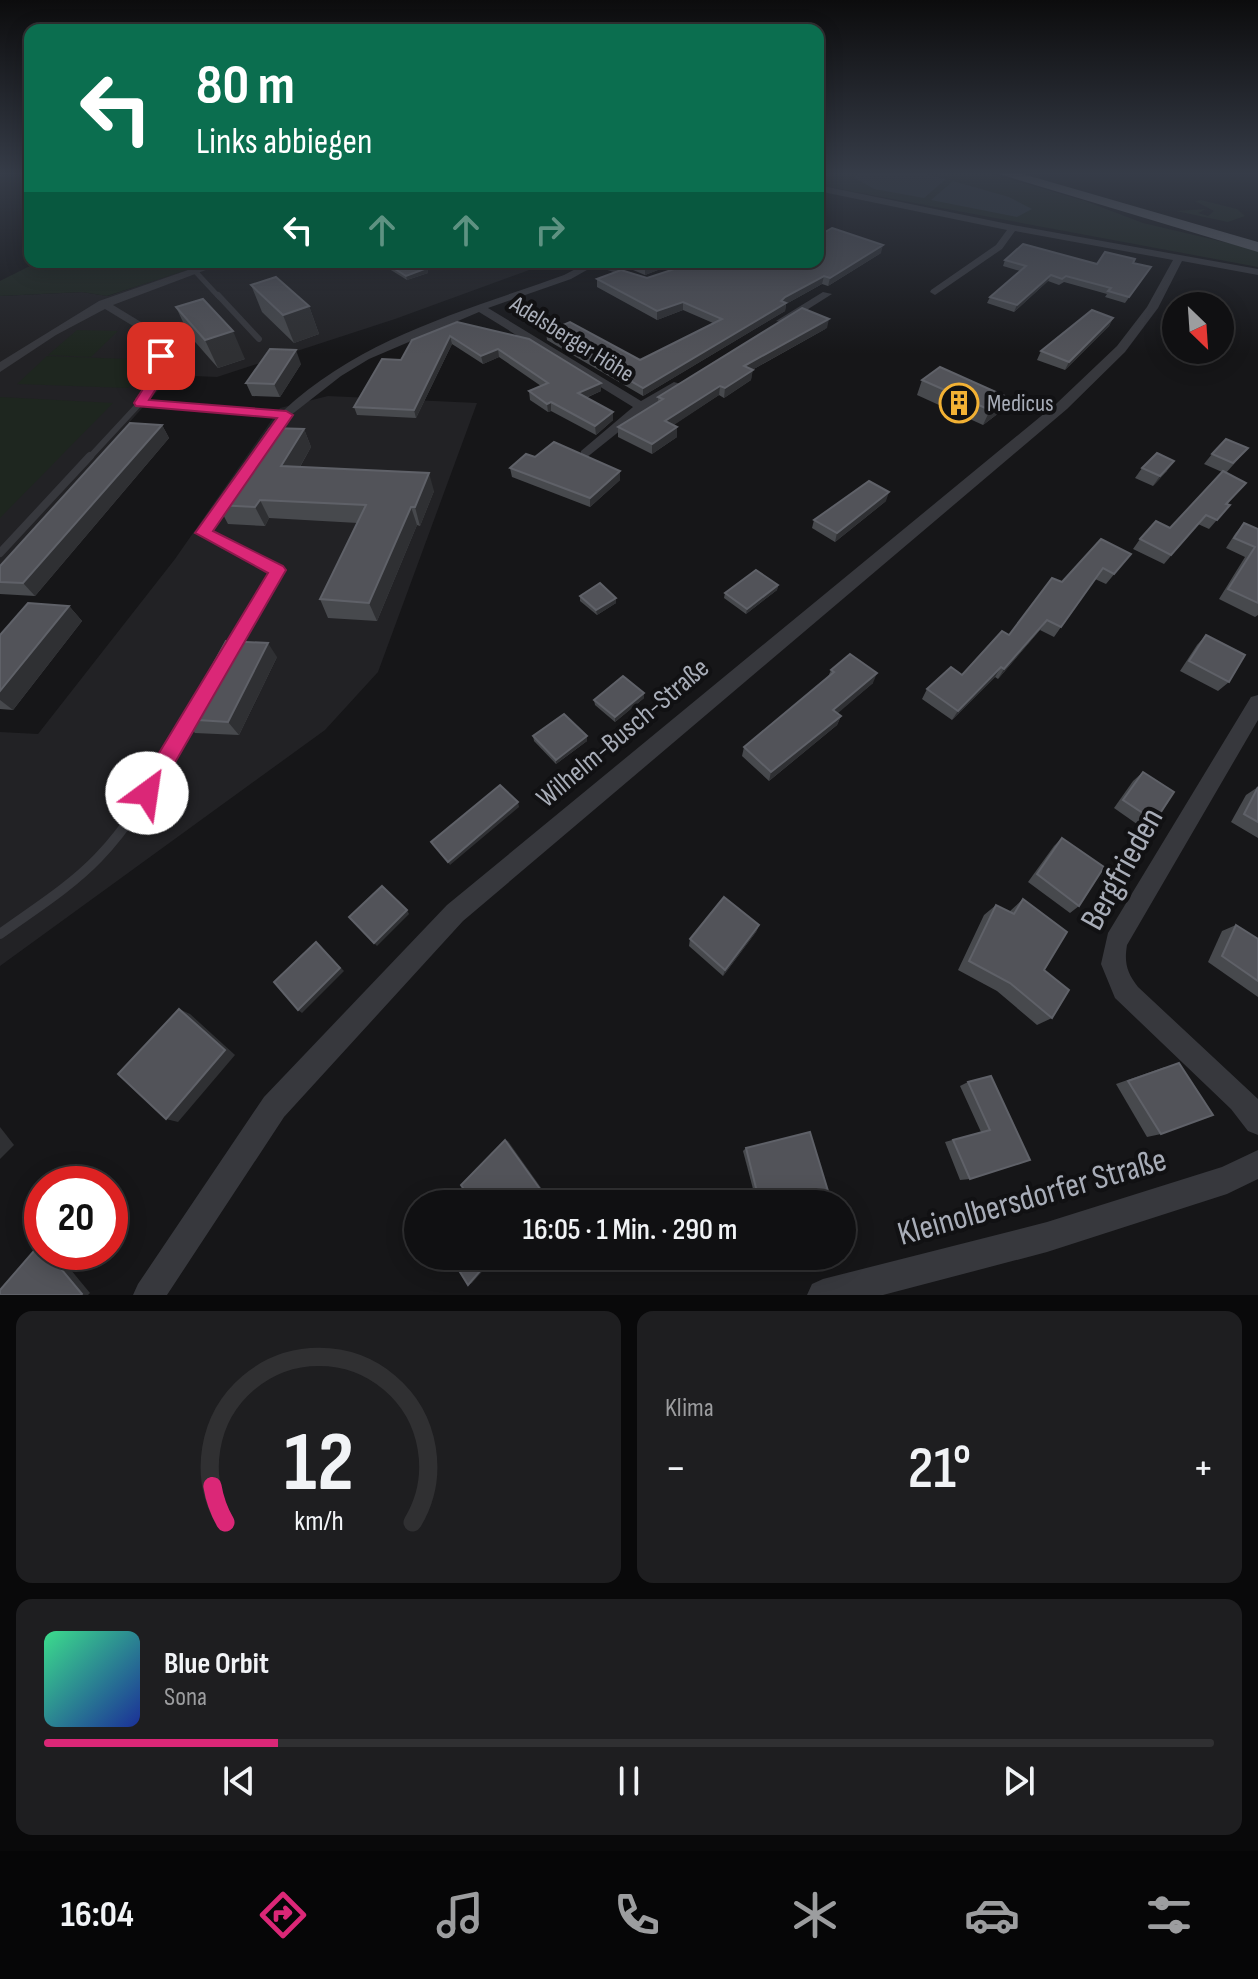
<!DOCTYPE html>
<html lang="de">
<head>
<meta charset="utf-8">
<style>
  body { margin:0; font-family:"Sofia Sans Condensed",sans-serif; background:#1e1e20; color:#f1f3f6; height:100vh; display:flex; flex-direction:column; font-size:30px; white-space:nowrap }
  * { box-sizing:border-box; margin:0 }
  p { font-size:26px; color:#9c9d9f }
  .icon { flex:none; width:44px; height:44px; fill:none; stroke:currentColor; stroke-width:2; stroke-linecap:round; stroke-linejoin:round }
  .map { position:relative; height:1295px; overflow:hidden }
  .panel { display:flex; flex-direction:column; gap:16px; padding:16px; background:#09090a; flex:1 }
  .panel>* { flex:none }
  .top-card { position:absolute; left:24px; top:24px; width:800px; height:244px; border-radius:16px; box-shadow:0 4px 20px #0003,0 0 0 2px #303032; background:#0b6e4f; color:#fff; overflow:hidden }
  .needle { width:52px; rotate:155deg }
  .controls { position:absolute; left:1162px; top:292px; display:grid; gap:16px }
  .controls a { display:grid; place-items:center; width:72px; height:72px; border-radius:50%; background:#101012; box-shadow:0 4px 20px #0003,0 0 0 2px #303032; font-size:40px }
  .speed { position:absolute; left:24px; top:1166px; display:flex; gap:16px; font-size:40px; font-weight:700; text-align:center }
  .speed>* { display:grid; place-content:center; width:104px; height:104px; border-radius:50%; background:#101012; box-shadow:0 4px 20px #0003,0 0 0 2px #303032; line-height:1 }
  .speed .limit { border:12px solid #d22; background:#fff; color:#111 }
  .pin { position:absolute; display:grid; place-items:center; width:68px; height:68px; color:#fff; margin:-34px; border-radius:16px; box-shadow:0 4px 12px #0006 }
  .me { position:absolute; width:88px; margin:-44px; rotate:31deg; stroke-linejoin:round; filter:drop-shadow(0 0 6px #0008) }
  .turn { display:flex; align-items:center; gap:28px; height:168px; padding:0 40px; font-size:36px }
  .turn .icon { width:104px; height:104px; stroke-width:2.5 }
  .turn b { display:block; font-size:56px; line-height:68px }
  .lanes { display:flex; align-items:center; height:76px; padding:0 40px; background:#0003; justify-content:center; gap:40px; direction:ltr }
  .lanes .off { opacity:.35 }
  .big { font-size:60px; font-weight:600; line-height:1.1 }
  .panel .tile { flex:1; display:flex; flex-direction:column; justify-content:center; gap:12px; min-width:0; padding:0 28px; border-radius:16px; background:#1e1e20 }
  .panel .dial { align-items:center; gap:0 }
  .dial svg { height:208px; overflow:visible; fill:none; stroke:#303032; stroke-width:7; stroke-linecap:round; text-anchor:middle }
  .dial text { fill:#f1f3f6; stroke:none }
  .song { display:flex; align-items:center; gap:24px }
  .cover { width:96px; height:96px; border-radius:12px; background:linear-gradient(135deg,hsl(150 70% 55%),hsl(230 70% 35%)) }
  .played { height:8px; border-radius:4px; background:linear-gradient(90deg,#db2777 20%,#303032 20%) }
  .keys { display:flex; justify-content:space-around; direction:ltr }
  .heat { display:flex; justify-content:space-between; align-items:center; font-size:44px; direction:ltr }
  .panel .tiles { flex:1; display:grid; gap:16px; grid-template-columns:1fr 1fr }
  .tile:last-child { grid-column:span 2 }
  .trip { position:absolute; left:404px; top:1190px; width:452px; height:80px; border-radius:40px; background:#101012; box-shadow:0 4px 20px #0003,0 0 0 2px #303032; font-weight:600; line-height:80px; text-align:center }
  .tabs { display:flex; height:128px; justify-content:space-around; align-items:center; background:#060607; color:#9c9d9f }
  .tabs .icon { width:56px; height:56px }
  .tabs .selected { color:#db2777 }
  .tabs b { font-size:36px; color:#f1f3f6 }
  .map>svg:first-child { display:block }
  .built { fill:#222225 }
  .green { fill:#1e261f }
  .water { fill:#2c353c }
  .lines { fill:none; stroke-linecap:round; stroke-linejoin:round }
  .service-far3 { stroke:#37383d; stroke-width:5 }
  .service-far2 { stroke:#37383d; stroke-width:6 }
  .service-far1 { stroke:#37383d; stroke-width:8 }
  .service { stroke:#37383d; stroke-width:10 }
  .minor { fill:#37383d; fill-rule:evenodd }
  .trunk { fill:#5b5e65; fill-rule:evenodd }
  .wall { fill:#47494d }
  .shaded-wall { fill:#2f3033 }
  .building { fill:#525359; stroke:#5f6168; stroke-width:2 }
  .route { fill:#db2777; stroke:#8e194d; stroke-width:2 }
  .labels { text-anchor:middle; dominant-baseline:central; stroke-width:8; stroke-linejoin:round; paint-order:stroke }
  .far-street-label { font-size:24px; fill:#a8adb8; stroke:#111113 }
  .far-poi-label { font-size:24px; fill:#a8adb8; stroke:#111113; text-anchor:start }
  .street-label { font-size:28px; fill:#a8adb8; stroke:#111113 }
  .near-street-label { font-size:34px; fill:#a8adb8; stroke:#111113 }
</style>
</head>
<body>
<div class="map">
<svg width="1258" height="1295" viewBox="0 0 1258 1295">
  <rect width="100%" height="100%" fill="#161618"/>
  <g class="built">
    <polygon points="194,262 551,262 395,319 217,377 172,375 0,566 0,296 82,292 108,296 198,265"/>
    <polygon points="328,396 477,403 378,672 325,730 0,966 0,732 38,734 175,559 280,408"/>
  </g>
  <g class="green">
    <polygon points="818,172 946,179 918,172 985,172 1085,201 1143,223 1258,250 1258,267 818,185"/>
    <polygon points="1201,200 1237,209 1245,216 1228,222 1176,211 1206,209 1198,213 1208,216 1214,211 1195,201"/>
    <polygon points="38,262 194,262 199,266 107,296 82,292 0,296 0,281"/>
    <polygon points="77,330 118,331 91,357 48,355"/>
    <polygon points="47,356 154,360 128,388 17,384"/>
    <polygon points="0,397 113,403 0,518"/>
  </g>
  <g class="water">
    <polygon points="858,172 918,172 946,179 924,198 874,189 855,178"/>
    <polygon points="953,181 1009,197 1032,209 1017,217 931,200"/>
  </g>
  <g class="lines">
    <g class="service-far3">
      <polyline points="595,263 629,275"/>
      <polyline points="194,270 219,297"/>
    </g>
    <g class="service-far2">
      <polyline points="218,295 259,339"/>
      <polyline points="270,437 286,415"/>
      <polyline points="89,458 140,403"/>
    </g>
    <g class="service-far1">
      <polyline points="225,502 203,533 277,570 229,649"/>
      <polyline points="0,553 90,456"/>
    </g>
    <path class="service" d="M0,934C33,910 69,888 98,858C138,817 164,763 193,714"/>
    <g class="minor">
      <polygon points="818,185 1013,225 1258,269 1258,275 1182,261 1158,308 1125,352 1067,409 463,921 284,1117 167,1295 133,1295 138,1284 264,1097 447,905 1057,403 1117,346 1147,307 1173,260 1015,231 1002,249 935,295 930,292 931,290 996,245 1007,230 818,191"/>
      <path d="M211,262H227L113,305L141,322L169,361L166,376L147,400L283,411C362,337 465,311 564,275L589,262H601L571,279L488,308L641,401L674,382L684,385L646,410L586,458L581,457V451L633,407L479,312L369,359L341,376L286,419L135,406V399L154,375L157,361L133,326L105,309L56,335L0,372V362L99,301Z"/>
      <polygon points="823,292 832,294 786,323 776,321"/>
      <path d="M1258,695V720L1127,945C1124,963 1127,973 1138,987L1258,1099V1135L1248,1131L1231,1109L1115,998L1101,964L1108,933L1251,697Z"/>
      <polygon points="1258,1150 1258,1179 1227,1194 1047,1252 883,1295 807,1295 812,1284 823,1279 1047,1222 1222,1167"/>
    </g>
    <polygon class="trunk" points="992,172 1016,172 1258,242 1258,252"/>
  </g>
  <g class="wall">
    <polygon points="881,253 828,286 822,284 786,304 785,311 643,396 547,340 546,332 640,360 713,323 683,310 657,320 597,287 597,279 647,278 818,262"/>
    <polygon points="1005,260 1097,264 1133,263 1147,273 1125,303 1105,297 1107,294 1064,282 1059,285 1048,281 1014,312 987,303 990,297 1020,271 1003,266"/>
    <polygon points="378,262 416,262 427,268 428,273 407,280"/>
    <polygon points="614,262 663,262 663,268 645,275"/>
    <polygon points="251,285 309,306 319,334 294,343 262,312"/>
    <polygon points="176,307 245,359 218,368 189,335"/>
    <polygon points="1113,318 1109,326 1065,370 1037,360 1041,351"/>
    <polygon points="457,322 601,383 601,391 586,398 613,420 596,435 551,411 548,412 530,400 529,391 541,386 499,357 483,364 452,344 416,418 357,415 354,407 401,360"/>
    <polygon points="827,328 752,370 751,380 724,398 719,395 673,425 677,427 677,437 652,454 618,437 618,427 658,402 658,397"/>
    <polygon points="301,364 280,397 252,396 246,383"/>
    <polygon points="922,380 1007,397 1000,412 983,425 917,395"/>
    <polygon points="162,425 169,438 35,596 0,594 0,566"/>
    <polygon points="304,429 311,447 300,467 434,491 420,526 417,525 377,621 328,618 320,599 358,523 269,518 265,526 228,524 218,505"/>
    <polygon points="1248,448 1226,473 1246,483 1227,504 1230,505 1209,529 1198,524 1164,564 1133,549 1140,539 1170,528 1222,472 1204,464 1212,454"/>
    <polygon points="535,457 620,471 620,480 590,507 512,477 510,468"/>
    <polygon points="1142,468 1167,471 1153,486 1135,478"/>
    <polygon points="886,501 835,542 812,528 814,520"/>
    <polygon points="1244,523 1258,529 1258,615 1255,617 1219,599 1245,557 1226,548 1235,534"/>
    <polygon points="1131,554 1106,584 1095,579 1054,637 1040,630 998,679 995,677 952,720 922,699 927,689 962,675 1009,635 1062,582"/>
    <polygon points="778,585 777,590 746,614 724,598 725,593"/>
    <polygon points="580,596 616,603 597,615 580,601"/>
    <polygon points="69,606 82,621 13,710 0,709 0,635"/>
    <polygon points="1206,635 1229,682 1218,691 1180,671 1197,645"/>
    <polygon points="277,657 239,735 195,733 183,719"/>
    <polygon points="831,670 873,683 837,713 841,716 837,725 769,781 742,756 744,747 828,677"/>
    <polygon points="644,698 615,722 595,705 594,700"/>
    <polygon points="533,736 587,736 587,741 556,764 534,741"/>
    <polygon points="1143,772 1155,821 1144,829 1114,808 1133,781"/>
    <polygon points="1258,787 1258,838 1231,822 1246,795"/>
    <polygon points="1062,838 1079,906 1070,913 1028,882 1054,846"/>
    <polygon points="1023,899 1044,970 1052,1018 1037,1025 997,991 958,970 984,915 996,905 1009,912"/>
    <polygon points="759,925 756,932 723,976 689,946 690,939"/>
    <polygon points="1236,925 1258,939 1258,997 1208,962 1222,931"/>
    <polygon points="1165,1067 1161,1134 1147,1137 1116,1084"/>
    <polygon points="968,1082 1030,1160 970,1179 960,1180 945,1142 981,1132 960,1086"/>
    <polygon points="746,1148 832,1204 757,1204 743,1151"/>
  </g>
  <g class="shaded-wall">
    <polygon points="883,245 881,253 828,286 830,278"/>
    <polygon points="645,262 663,262 663,268 645,275"/>
    <polygon points="427,268 428,273 407,280 406,276"/>
    <polygon points="1051,275 1048,281 1014,312 1017,305"/>
    <polygon points="824,276 822,284 786,304 785,311 643,396 643,388 785,297"/>
    <polygon points="683,302 683,310 657,320 657,311"/>
    <polygon points="309,306 319,334 294,343 283,315"/>
    <polygon points="1113,318 1109,326 1065,370 1069,362"/>
    <polygon points="829,319 827,328 743,375 744,366"/>
    <polygon points="233,331 245,359 218,368 205,340"/>
    <polygon points="450,336 452,344 416,418 414,410"/>
    <polygon points="498,349 499,357 483,364 481,356"/>
    <polygon points="296,350 301,364 280,397 274,384"/>
    <polygon points="753,370 751,380 724,398 725,388"/>
    <polygon points="601,383 601,391 578,401 578,393"/>
    <polygon points="720,386 719,395 665,431 665,421"/>
    <polygon points="1007,397 1000,412 983,425 990,410"/>
    <polygon points="551,402 551,411 548,412 547,404"/>
    <polygon points="613,412 613,420 596,435 595,426"/>
    <polygon points="162,425 169,438 35,596 23,583"/>
    <polygon points="677,427 677,437 652,454 652,444"/>
    <polygon points="304,429 311,447 290,484 281,466"/>
    <polygon points="1174,461 1167,471 1153,486 1160,476"/>
    <polygon points="620,471 620,480 590,507 590,498"/>
    <polygon points="429,473 434,491 420,526 415,507"/>
    <polygon points="889,492 886,501 835,542 837,533"/>
    <polygon points="260,500 269,518 265,526 255,507"/>
    <polygon points="411,507 417,525 377,621 369,603"/>
    <polygon points="778,585 777,590 746,614 747,609"/>
    <polygon points="616,598 616,603 597,615 596,610"/>
    <polygon points="69,606 82,621 13,710 0,700 0,691"/>
    <polygon points="1047,620 1040,630 998,679 1004,669"/>
    <polygon points="268,643 277,657 239,735 228,722"/>
    <polygon points="1001,667 995,677 952,720 958,711"/>
    <polygon points="877,673 873,683 830,720 833,710"/>
    <polygon points="644,693 644,698 615,722 615,717"/>
    <polygon points="841,716 837,725 769,781 771,772"/>
    <polygon points="587,736 587,741 556,764 556,760"/>
    <polygon points="518,802 519,807 450,865 448,862"/>
    <polygon points="407,910 409,914 377,946 374,943"/>
    <polygon points="759,925 756,932 723,976 725,970"/>
    <polygon points="316,942 344,971 302,1013 298,1010"/>
    <polygon points="179,1009 190,1014 235,1055 178,1122 166,1119"/>
    <polygon points="0,1127 14,1145 0,1159"/>
    <polygon points="505,1140 508,1141 547,1196 540,1204 538,1204"/>
    <polygon points="47,1252 56,1252 90,1293 88,1295 81,1295"/>
    <polygon points="493,1256 496,1256 472,1283 468,1285"/>
  </g>
  <g class="building">
    <polygon points="832,228 883,245 830,278 824,276 785,297 781,301 786,303 643,388 546,332 570,322 640,360 722,319 683,302 657,311 597,279 621,270 647,278 696,262 818,262 818,236"/>
    <polygon points="1023,244 1097,264 1105,252 1135,259 1133,263 1151,267 1129,297 1108,291 1111,288 1066,276 1062,279 1051,275 1017,305 990,297 1026,266 1005,260"/>
    <polygon points="384,262 416,262 427,268 406,276"/>
    <polygon points="276,277 309,306 283,315 251,285"/>
    <polygon points="203,299 233,331 205,340 176,307"/>
    <polygon points="802,308 829,319 744,366 753,370 725,388 720,386 665,421 677,427 652,444 618,427 663,399 658,397"/>
    <polygon points="1092,310 1113,318 1069,362 1041,351"/>
    <polygon points="457,322 529,339 601,383 578,393 613,412 595,426 551,402 547,404 529,391 548,383 498,349 481,356 450,336 414,410 354,407 382,359 401,360 412,340"/>
    <polygon points="270,349 296,350 274,384 246,383"/>
    <polygon points="940,367 1007,397 990,410 922,380"/>
    <polygon points="130,423 162,425 23,583 0,582 0,566"/>
    <polygon points="270,428 304,429 281,466 429,473 415,507 411,507 369,603 320,599 366,505 260,500 255,507 218,505"/>
    <polygon points="1226,439 1248,448 1233,463 1212,454"/>
    <polygon points="554,442 620,471 590,498 510,468 526,454 535,457"/>
    <polygon points="1157,453 1174,461 1160,476 1142,468"/>
    <polygon points="1223,471 1246,483 1226,504 1230,505 1217,520 1206,515 1171,555 1140,539 1156,521 1170,528"/>
    <polygon points="869,481 889,492 837,533 814,520"/>
    <polygon points="1244,523 1258,529 1258,603 1228,589 1255,547 1234,538"/>
    <polygon points="1101,539 1131,554 1114,574 1103,568 1061,627 1047,620 1004,669 1001,667 958,711 927,689 951,667 962,675 1002,631 1009,635 1052,578 1062,582"/>
    <polygon points="756,570 778,585 747,609 725,593"/>
    <polygon points="600,583 616,598 596,610 580,596"/>
    <polygon points="28,603 69,606 0,691 0,635"/>
    <polygon points="1206,635 1245,655 1229,682 1189,661"/>
    <polygon points="226,641 268,643 228,722 183,719"/>
    <polygon points="850,654 877,673 833,710 841,716 771,772 744,747 834,672 831,670"/>
    <polygon points="623,676 644,693 615,717 594,700"/>
    <polygon points="564,714 587,736 556,760 533,736"/>
    <polygon points="1143,772 1174,792 1155,821 1123,800"/>
    <polygon points="500,785 518,802 448,862 431,842"/>
    <polygon points="1258,787 1258,822 1244,814"/>
    <polygon points="1062,838 1104,867 1079,906 1037,874"/>
    <polygon points="382,886 407,910 374,943 349,917"/>
    <polygon points="724,897 759,925 725,970 690,939"/>
    <polygon points="1023,899 1067,932 1044,970 1069,990 1052,1018 1010,983 969,961 996,905 1014,914"/>
    <polygon points="1236,925 1258,939 1258,981 1222,956"/>
    <polygon points="316,942 340,968 298,1010 274,982"/>
    <polygon points="179,1009 225,1050 166,1119 118,1074"/>
    <polygon points="1179,1063 1213,1115 1161,1134 1128,1081"/>
    <polygon points="991,1076 1030,1160 970,1179 953,1140 990,1130 968,1082"/>
    <polygon points="810,1132 832,1204 760,1204 746,1148"/>
    <polygon points="505,1140 545,1196 538,1204 474,1204 461,1185"/>
    <polygon points="40,1244 42,1246 42,1252 47,1252 82,1294 81,1295 0,1295 0,1290"/>
    <polygon points="450,1256 493,1256 468,1285"/>
  </g>
  <linearGradient id="sky" x2="0" y2="1"><stop stop-color="#0c0c0d"/><stop offset="0.49" stop-color="#363c48"/><stop offset="1" stop-color="#363c48" stop-opacity="0"/></linearGradient>
  <rect width="1258" height="354" fill="url(#sky)"/>
  <polygon class="route" points="161,353 168,356 170,367 149,400 286,411 293,415 213,531 283,566 286,570 154,799 147,802 139,799 136,793 139,786 268,573 195,533 277,418 136,406 134,403 157,367 155,356"/>
  <defs>
    <g id="building-ring" transform="scale(2)"><circle r="9.5" fill="#111113" stroke="#f2b134" stroke-width="1.5"/><path d="M-4-6H4V6H1V3H-1V6H-4ZM-2.5-4.3h1.7v1.8h-1.7ZM.8-4.3h1.7v1.8H.8ZM-2.5-1h1.7V.8h-1.7ZM.8-1h1.7V.8H.8Z" fill="#f2b134"/></g>
  </defs>
  <g fill-rule="evenodd">
    <use href="#building-ring" x="959" y="403"/>
  </g>
  <g class="labels">
    <g class="far-street-label">
      <text transform="translate(572 339) rotate(32)">Adelsberger Höhe</text>
    </g>
    <g class="far-poi-label">
      <text x="987" y="403">Medicus</text>
    </g>
    <g class="street-label">
      <text transform="translate(623 733) rotate(-40)">Wilhelm-Busch-Straße</text>
    </g>
    <g class="near-street-label">
      <text transform="translate(1122 869) rotate(-61)">Bergfrieden</text>
      <text transform="translate(1032 1197) rotate(-16)">Kleinolbersdorfer Straße</text>
    </g>
  </g>
</svg>
<div class="controls">
<a><svg class="needle" viewBox="-14 -14 28 28"><path d="M0-13l5 13h-10z" fill="#e53935"/><path d="M0 13l5-13h-10z" fill="#9c9d9f"/></svg></a>
</div>
<div class="speed"><div class="limit">20</div></div>
<div class="pin" style="left:161px;top:356px;background:#d93025"><svg class="icon" aria-label="arrive" viewBox="0 0 24 24"><path d="M6 21V4h12l-3 4 3 4H6"/></svg></div>
<svg class="me" style="left:147px;top:793px" viewBox="-20 -20 40 40"><circle r="19" fill="#fff"/><path d="M0-13L10 11 0 6-10 11z" fill="#db2777"/></svg>
<div class="trip">16:05 · 1 Min. · 290 m</div>
<div class="top-card">
<div class="turn"><svg class="icon" aria-label="left" viewBox="0 0 24 24"><path d="M17 20v-9H6M10 6l-5 5 5 5"/></svg><div><b>80 m</b>Links abbiegen</div></div>
<div class="lanes"><svg class="icon" aria-label="left" viewBox="0 0 24 24"><path d="M17 20v-9H6M10 6l-5 5 5 5"/></svg><svg class="icon off" aria-label="ahead" viewBox="0 0 24 24"><path d="M12 20V5M6 11l6-6 6 6"/></svg><svg class="icon off" aria-label="ahead" viewBox="0 0 24 24"><path d="M12 20V5M6 11l6-6 6 6"/></svg><svg class="icon off" aria-label="right" viewBox="0 0 24 24"><path d="M7 20v-9h11M14 6l5 5-5 5"/></svg></div>
</div>
</div>
<section class="panel">
<div class="tiles">
<div class="tile dial"><svg viewBox="0 0 100 80">
<path d="M14 69A42 42 0 1 1 86 69"/>
<path d="M14 69A42 42 0 0 1 9 55" stroke="#db2777"/>
<text x="50" y="56" font-size="32" font-weight="700">12</text>
<text x="50" y="72" font-size="11">km/h</text>
</svg></div>
<div class="tile"><p>Klima</p>
<div class="heat"><a>−</a><b class="big">21°</b><a>+</a></div>
</div>
<div class="tile">
<div class="song"><i class="cover"></i><div><b>Blue Orbit</b><p>Sona</p></div></div>
<div class="played"></div>
<div class="keys"><svg class="icon" aria-label="previous" viewBox="0 0 24 24"><path d="M18 5L8 12l10 7zM5 5v14"/></svg><svg class="icon" aria-label="pause" viewBox="0 0 24 24"><path d="M8 5v14M16 5v14"/></svg><svg class="icon" aria-label="next" viewBox="0 0 24 24"><path d="M6 5l10 7-10 7zM19 5v14"/></svg></div>
</div>
</div>
</section>
<nav class="tabs">
<b>16:04</b>
<svg class="icon selected" aria-label="directions" viewBox="0 0 24 24"><path d="M12 3l9 9-9 9-9-9zM9 14v-3h6M13 9l2 2-2 2"/></svg>
<svg class="icon" aria-label="music" viewBox="0 0 24 24"><path d="M9 18V5l10-2v13"/><circle cx="6" cy="18" r="3"/><circle cx="16" cy="16" r="3"/></svg>
<svg class="icon" aria-label="phone" viewBox="0 0 24 24"><path d="M5 4h4l2 5-3 2q2 4 5 5l2-3 5 2v4C11 20 4 13 5 4z"/></svg>
<svg class="icon" aria-label="climate" viewBox="0 0 24 24"><path d="M12 3v18M4 7l16 10M4 17L20 7"/></svg>
<svg class="icon" aria-label="car" viewBox="0 0 24 24"><path d="M5 17H2v-5l4-1 3-4h7l3 4 3 1v5h-3M9 17h6M6 11h13"/><circle cx="7" cy="17" r="2"/><circle cx="17" cy="17" r="2"/></svg>
<svg class="icon" aria-label="filters" viewBox="0 0 24 24"><path d="M4 7h16M4 17h16"/><circle cx="9" cy="7" r="2"/><circle cx="15" cy="17" r="2"/></svg>
</nav>
</body>
</html>
